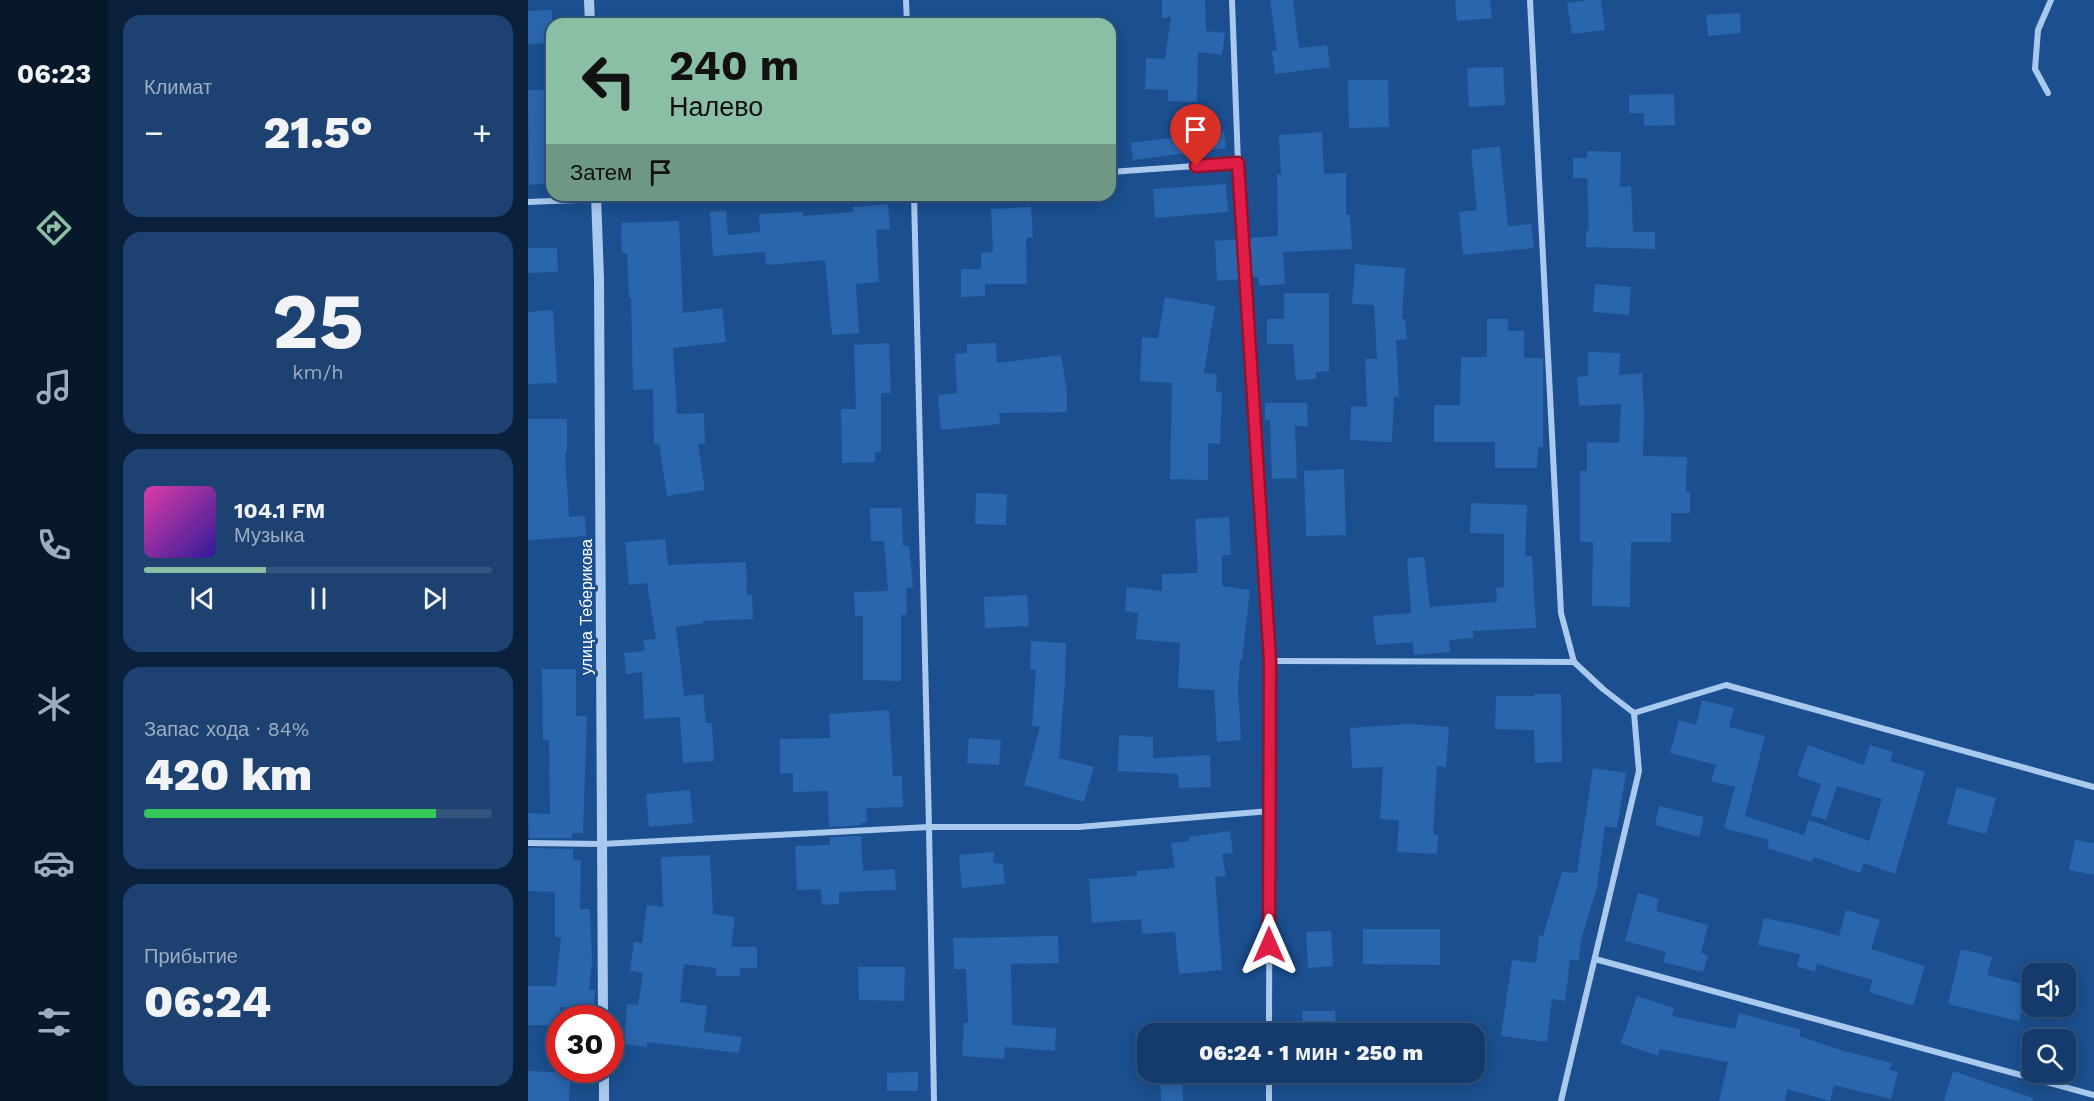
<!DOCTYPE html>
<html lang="ru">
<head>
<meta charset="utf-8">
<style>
  body { margin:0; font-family:"Work Sans",sans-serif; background:#1d4271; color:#f1f3f6; height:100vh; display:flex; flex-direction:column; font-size:22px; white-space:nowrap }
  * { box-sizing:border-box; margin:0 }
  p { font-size:20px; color:#9dadc1 }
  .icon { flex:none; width:33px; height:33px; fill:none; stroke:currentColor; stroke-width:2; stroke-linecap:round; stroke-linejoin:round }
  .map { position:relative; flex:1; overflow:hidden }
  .sheet { display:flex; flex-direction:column; gap:15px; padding:15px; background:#0b203b; width:420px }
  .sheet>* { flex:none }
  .guide { position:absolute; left:18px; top:18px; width:570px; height:183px; border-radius:18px; box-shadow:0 3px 15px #0003,0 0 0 2px #33557e; background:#8abfa5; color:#111; overflow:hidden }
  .tools { position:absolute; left:1494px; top:963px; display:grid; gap:12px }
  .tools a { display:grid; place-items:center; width:54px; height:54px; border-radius:12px; background:#143b6b; box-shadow:0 3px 15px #0003,0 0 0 2px #33557e; font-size:30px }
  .speed { position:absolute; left:18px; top:1005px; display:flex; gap:12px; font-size:30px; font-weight:700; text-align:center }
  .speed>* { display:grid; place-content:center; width:78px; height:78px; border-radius:50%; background:#143b6b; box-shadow:0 3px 15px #0003,0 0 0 2px #33557e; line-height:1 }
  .speed .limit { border:9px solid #d22; background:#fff; color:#111 }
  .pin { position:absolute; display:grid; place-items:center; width:51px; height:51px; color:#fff; margin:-62px -26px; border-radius:50% 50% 50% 0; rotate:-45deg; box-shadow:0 0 6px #0007 }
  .pin .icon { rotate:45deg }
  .me { position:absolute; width:66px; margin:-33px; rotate:0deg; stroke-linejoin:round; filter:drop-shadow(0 0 4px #0008) }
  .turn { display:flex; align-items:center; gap:21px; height:126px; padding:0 24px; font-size:27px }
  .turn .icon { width:78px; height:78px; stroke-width:2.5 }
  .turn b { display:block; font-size:42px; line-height:51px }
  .then { display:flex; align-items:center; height:57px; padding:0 24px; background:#0003; gap:12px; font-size:22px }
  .big { font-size:45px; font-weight:800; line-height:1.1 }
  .sheet .widget { flex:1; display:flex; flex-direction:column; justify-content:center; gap:9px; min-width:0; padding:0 21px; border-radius:18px; background:#1d4271 }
  .sheet .dial { align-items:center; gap:0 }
  .dial b { font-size:78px; line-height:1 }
  .song { display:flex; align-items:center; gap:18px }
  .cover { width:72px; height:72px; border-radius:9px; background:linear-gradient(135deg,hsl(320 70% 55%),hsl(250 70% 35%)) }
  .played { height:6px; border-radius:3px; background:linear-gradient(90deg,#8abfa5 35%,#33557e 35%) }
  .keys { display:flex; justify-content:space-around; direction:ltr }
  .heat { display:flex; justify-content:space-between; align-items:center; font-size:33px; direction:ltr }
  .charge { height:9px; border-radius:4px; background:linear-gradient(90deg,#34c759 84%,#33557e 0) }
  .trip { position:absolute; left:609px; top:1023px; width:348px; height:60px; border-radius:18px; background:#143b6b; box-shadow:0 3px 15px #0003,0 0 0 2px #33557e; font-weight:800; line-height:60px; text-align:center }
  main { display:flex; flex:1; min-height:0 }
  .tab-bar { display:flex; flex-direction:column; width:108px; justify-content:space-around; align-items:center; background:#08182b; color:#9dadc1 }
  .tab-bar .icon { width:42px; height:42px }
  .tab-bar .active { color:#8abfa5 }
  .tab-bar b { font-size:27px; color:#f1f3f6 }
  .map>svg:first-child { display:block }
  .building { fill:#2a66ad }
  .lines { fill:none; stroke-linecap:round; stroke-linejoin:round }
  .minor { stroke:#a9c9ee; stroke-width:6 }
  .tertiary { stroke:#a9c9ee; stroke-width:10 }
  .route-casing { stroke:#92132f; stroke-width:15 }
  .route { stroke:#e11d48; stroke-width:10 }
  .labels { text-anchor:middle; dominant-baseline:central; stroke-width:6; stroke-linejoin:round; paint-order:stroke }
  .street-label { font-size:16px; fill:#fff; stroke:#1b4f8f }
</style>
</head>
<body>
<main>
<nav class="tab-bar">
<b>06:23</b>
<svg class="icon active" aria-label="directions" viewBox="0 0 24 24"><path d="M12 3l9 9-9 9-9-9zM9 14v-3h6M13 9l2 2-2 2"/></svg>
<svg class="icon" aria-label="music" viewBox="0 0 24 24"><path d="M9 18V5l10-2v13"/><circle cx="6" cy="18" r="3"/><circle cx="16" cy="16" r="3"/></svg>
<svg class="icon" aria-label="phone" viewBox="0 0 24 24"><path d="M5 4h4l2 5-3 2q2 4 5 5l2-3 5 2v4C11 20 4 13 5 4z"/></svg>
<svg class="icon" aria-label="climate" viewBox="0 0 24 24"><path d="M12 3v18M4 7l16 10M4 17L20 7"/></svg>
<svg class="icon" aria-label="car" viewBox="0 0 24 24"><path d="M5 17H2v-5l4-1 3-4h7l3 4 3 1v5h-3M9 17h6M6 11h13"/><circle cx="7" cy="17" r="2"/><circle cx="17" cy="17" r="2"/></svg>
<svg class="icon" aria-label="filters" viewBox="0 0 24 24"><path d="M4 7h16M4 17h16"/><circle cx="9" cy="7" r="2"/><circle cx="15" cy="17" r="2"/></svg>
</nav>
<section class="sheet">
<div class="widget"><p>Климат</p>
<div class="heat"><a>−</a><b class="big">21.5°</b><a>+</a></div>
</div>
<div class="widget dial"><b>25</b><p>km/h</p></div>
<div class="widget">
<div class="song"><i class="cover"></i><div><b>104.1 FM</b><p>Музыка</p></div></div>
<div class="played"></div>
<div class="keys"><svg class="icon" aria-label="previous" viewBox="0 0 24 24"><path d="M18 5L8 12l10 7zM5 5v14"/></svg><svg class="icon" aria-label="pause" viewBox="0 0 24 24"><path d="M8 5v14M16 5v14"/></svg><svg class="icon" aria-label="next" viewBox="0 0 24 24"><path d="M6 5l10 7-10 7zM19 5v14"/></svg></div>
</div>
<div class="widget"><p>Запас хода · 84%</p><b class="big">420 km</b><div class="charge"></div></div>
<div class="widget"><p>Прибытие</p><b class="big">06:24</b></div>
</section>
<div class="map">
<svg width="1566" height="1101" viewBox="0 0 1566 1101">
  <rect width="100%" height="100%" fill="#1b4f8f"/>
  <g class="building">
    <polygon points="634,0 677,0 678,31 697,33 694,55 670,52 669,102 640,101 640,90 617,89 618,58 637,59 643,17 634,18"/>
    <polygon points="742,0 765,0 771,48 799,45 802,67 747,74 744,51 749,50"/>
    <polygon points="927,0 962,0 964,18 929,21"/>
    <polygon points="1061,0 1073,0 1077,30 1044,34 1039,3"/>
    <polygon points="24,10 24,43 0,44 0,11"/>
    <polygon points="1212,13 1213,33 1180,36 1178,15"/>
    <polygon points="975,67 977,105 941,107 939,68"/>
    <polygon points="820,80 860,80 861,127 821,128"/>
    <polygon points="0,90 24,90 24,183 1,185"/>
    <polygon points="1146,94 1147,125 1116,126 1116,113 1101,113 1101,95"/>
    <polygon points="696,131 698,148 605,160 603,143"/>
    <polygon points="794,132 796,174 818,173 818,215 822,215 824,249 755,252 757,284 731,286 730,277 723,277 720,238 750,236 749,174 753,174 751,135"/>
    <polygon points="972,146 980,226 1003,224 1006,248 935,255 931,212 949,210 943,150"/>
    <polygon points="1059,151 1093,152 1092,187 1103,186 1105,232 1127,232 1127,249 1058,247 1058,231 1061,231 1059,178 1045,178 1045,158 1059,158"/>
    <polygon points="698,184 700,212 627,218 625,189"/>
    <polygon points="360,204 362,229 348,230 351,282 328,284 331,333 304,335 297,260 238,265 237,252 185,256 182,212 198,211 200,235 232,232 231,214 275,212 275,216 326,212 325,207"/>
    <polygon points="503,207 505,237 498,238 499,284 457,284 457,296 433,297 433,269 453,269 453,253 465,252 463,209"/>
    <polygon points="151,221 155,313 194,308 198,342 145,348 149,414 176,413 177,444 170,444 177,490 139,496 131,444 126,445 125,389 105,390 103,298 101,298 99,253 94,253 93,223"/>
    <polygon points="710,239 712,279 689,281 687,241"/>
    <polygon points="0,248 29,248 30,272 0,273"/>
    <polygon points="827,264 877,268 874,319 877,319 879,339 868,340 871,397 866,397 864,442 822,440 823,406 839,407 837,359 849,359 846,305 824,304"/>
    <polygon points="1067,284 1103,287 1101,315 1065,312"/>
    <polygon points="756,293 801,293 801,371 788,372 788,379 768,380 765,344 739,344 739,319 756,319"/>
    <polygon points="637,297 687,306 676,373 689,374 688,391 694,392 692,444 680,443 680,480 642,479 644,383 612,381 614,337 630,338"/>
    <polygon points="25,310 29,383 0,384 0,312"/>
    <polygon points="959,319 980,319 980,331 996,331 996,358 1015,358 1015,447 1010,447 1009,468 967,468 967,442 906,442 906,405 932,405 933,357 959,357"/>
    <polygon points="361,343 363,393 353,393 353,452 347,452 347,462 314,463 313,409 328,409 326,345"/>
    <polygon points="468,343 469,363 533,355 539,391 539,412 471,413 472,424 413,430 410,395 429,393 427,354 439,353 439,344"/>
    <polygon points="1060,352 1092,353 1091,375 1114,373 1116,413 1115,456 1159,457 1158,492 1162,492 1162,513 1143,513 1143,542 1103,542 1102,607 1064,606 1065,542 1052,542 1052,471 1059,471 1059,442 1091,443 1093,404 1051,406 1049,377 1060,376"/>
    <polygon points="737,403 779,403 780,426 767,426 769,478 744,479 742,420 737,420"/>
    <polygon points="0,419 39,419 39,453 37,453 41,517 57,516 58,536 0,540"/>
    <polygon points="816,469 818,535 778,536 776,471"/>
    <polygon points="448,493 479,494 478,525 447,524"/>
    <polygon points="943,503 999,505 997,556 1004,556 1008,628 945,631 946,638 921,640 922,652 886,655 885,642 848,645 845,616 883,613 879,558 896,557 902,607 969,602 968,588 976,587 976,534 942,533"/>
    <polygon points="342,508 374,508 375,546 381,546 385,587 378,588 379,615 373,615 373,681 335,680 335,616 327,616 326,592 360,591 356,541 343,541"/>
    <polygon points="701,517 703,555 694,555 694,586 722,590 714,660 712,660 710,690 713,740 689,742 686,690 650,688 652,643 608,639 610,613 597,611 599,587 634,591 634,574 670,573 667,519"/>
    <polygon points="137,539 140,565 218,562 219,595 224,595 225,619 175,621 176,623 148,627 156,696 175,694 178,723 184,723 186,761 155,763 152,717 116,719 114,672 98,674 96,653 117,651 115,640 128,639 119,583 101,585 97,542"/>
    <polygon points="499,595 501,626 457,628 456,597"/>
    <polygon points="503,641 538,643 537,681 531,758 566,767 556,802 496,785 512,727 504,726 508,670 502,669"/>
    <polygon points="14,669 48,669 48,716 59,716 55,833 44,833 44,838 1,838 0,813 22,814 21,740 15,740"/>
    <polygon points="1006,694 1033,694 1034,762 1007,763 1006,730 967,729 968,696 1006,696"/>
    <polygon points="1174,700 1206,708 1201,727 1237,736 1217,816 1276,835 1281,820 1341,841 1354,799 1309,786 1298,820 1283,815 1293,784 1269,776 1280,745 1336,765 1342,745 1365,752 1362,761 1397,772 1367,874 1336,863 1332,873 1286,857 1284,862 1239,848 1241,840 1196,828 1207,787 1183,781 1188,765 1142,753 1151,720 1168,725"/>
    <polygon points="361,710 365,776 374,776 375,807 338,808 339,822 333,823 333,825 301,827 300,791 265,792 265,773 252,774 252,739 302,738 301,714"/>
    <polygon points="881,724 921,727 918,767 909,766 905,834 910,835 909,854 869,852 871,820 852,819 855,767 824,768 822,728"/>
    <polygon points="591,735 625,737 625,758 682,755 683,787 651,788 650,774 590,771"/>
    <polygon points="441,738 473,740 471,765 439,763"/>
    <polygon points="1065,768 1098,773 1089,828 1077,826 1069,887 1053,940 1051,960 1042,960 1037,1001 1024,999 1019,1042 973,1036 984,960 1008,963 1011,935 1015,936 1034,872 1049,873"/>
    <polygon points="1429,787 1468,798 1458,834 1419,824"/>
    <polygon points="162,790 165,823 121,827 118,794"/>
    <polygon points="1131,806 1176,817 1171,837 1127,825"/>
    <polygon points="702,831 705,853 694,854 698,876 687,877 694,970 651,974 647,932 614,934 613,919 564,923 561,879 609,876 609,871 647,868 643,843 662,841 661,837"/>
    <polygon points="333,836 335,871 367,869 368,890 311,892 311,904 294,905 293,889 269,890 267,846 302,845 302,837"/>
    <polygon points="1547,840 1566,843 1566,875 1541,870"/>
    <polygon points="0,848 45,849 45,860 53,860 52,909 62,909 64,961 61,990 67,990 66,1009 32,1007 32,1025 0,1025 0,986 28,986 33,937 27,937 27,892 0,891"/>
    <polygon points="466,852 465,863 475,864 477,884 434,888 431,855"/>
    <polygon points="182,855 185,914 207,917 203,947 229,947 229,968 212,968 212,976 188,976 188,968 156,964 152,1002 179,1006 176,1032 214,1037 211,1053 119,1042 119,1047 96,1044 99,1004 110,1005 115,973 102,971 106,942 114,943 119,905 135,907 133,857"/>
    <polygon points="1110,893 1131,899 1128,911 1180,925 1173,953 1180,955 1175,972 1135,962 1138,952 1097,941"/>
    <polygon points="1318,910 1352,920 1343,949 1397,966 1385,1006 1341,992 1345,980 1289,964 1287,972 1269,966 1272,954 1230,945 1236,918 1280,927 1311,936"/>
    <polygon points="835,929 912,929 912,965 835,964"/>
    <polygon points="803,931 805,966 780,968 778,932"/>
    <polygon points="530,936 531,963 483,964 484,1025 528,1028 527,1051 477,1047 476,1059 434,1056 436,1022 440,1023 438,969 426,969 425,938"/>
    <polygon points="1433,949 1464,957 1459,975 1500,985 1491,1021 1420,1004"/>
    <polygon points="330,967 377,967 376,1001 331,1000"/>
    <polygon points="1109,996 1146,1008 1144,1016 1207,1029 1211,1013 1273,1030 1271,1036 1316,1051 1364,1063 1361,1070 1370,1072 1363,1099 1306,1085 1302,1101 1259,1089 1257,1101 1191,1101 1200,1062 1132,1049 1130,1056 1093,1043"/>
    <polygon points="774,1011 807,1011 808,1034 775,1034"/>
    <polygon points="0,1071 42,1073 41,1101 0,1101"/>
    <polygon points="1425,1071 1505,1098 1505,1101 1416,1101"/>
    <polygon points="390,1072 390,1091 359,1091 359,1073"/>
    <polygon points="632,1072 654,1072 655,1101 633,1101"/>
  </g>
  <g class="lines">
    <g class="minor">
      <polyline points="378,0 379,24"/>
      <polyline points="704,0 710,163 742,661 741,1034"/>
      <polyline points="1002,0 1033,613 1046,662 1075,689 1106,713 1111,771 1033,1101"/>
      <polyline points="1520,93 1507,69 1510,30 1523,0"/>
      <polyline points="582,172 710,163"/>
      <polyline points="386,195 401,827 406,1101"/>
      <polyline points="0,202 172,195"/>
      <polyline points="742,661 1046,662"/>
      <polyline points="1106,713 1198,685 1566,787"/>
      <polyline points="0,843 74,844 401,827 551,827 742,811"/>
      <polyline points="1067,959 1566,1095"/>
      <polyline points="741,1101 741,1072"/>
    </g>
    <g class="tertiary">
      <polyline points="61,0 62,24"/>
      <polyline points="68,195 71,279 75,1018"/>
      <polyline points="76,1070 76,1101"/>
    </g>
  </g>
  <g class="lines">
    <g class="route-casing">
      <polyline id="route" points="668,166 710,163 742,661 741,945"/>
    </g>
    <use href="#route" class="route"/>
  </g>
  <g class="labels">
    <g class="street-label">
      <text transform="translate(58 607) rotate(-90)">улица Теберикова</text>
    </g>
  </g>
</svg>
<div class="tools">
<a><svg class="icon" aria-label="sound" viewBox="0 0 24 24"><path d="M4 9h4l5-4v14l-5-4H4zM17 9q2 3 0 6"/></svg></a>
<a><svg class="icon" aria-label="search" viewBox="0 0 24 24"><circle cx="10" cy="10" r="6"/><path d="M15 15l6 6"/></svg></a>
</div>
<div class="speed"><div class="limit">30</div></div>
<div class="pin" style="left:668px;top:166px;background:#d93025"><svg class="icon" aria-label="arrive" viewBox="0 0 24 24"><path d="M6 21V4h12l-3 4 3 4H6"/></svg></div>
<svg class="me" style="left:741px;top:945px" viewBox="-20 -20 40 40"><path d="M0-17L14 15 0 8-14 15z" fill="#e11d48" stroke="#fff" stroke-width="4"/></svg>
<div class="trip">06:24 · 1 мин · 250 m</div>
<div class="guide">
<div class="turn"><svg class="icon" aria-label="left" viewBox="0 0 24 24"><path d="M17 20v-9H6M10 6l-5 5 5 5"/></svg><div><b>240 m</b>Налево</div></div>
<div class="then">Затем<svg class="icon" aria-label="arrive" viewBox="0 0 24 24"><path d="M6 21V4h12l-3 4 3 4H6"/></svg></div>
</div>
</div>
</main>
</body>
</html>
